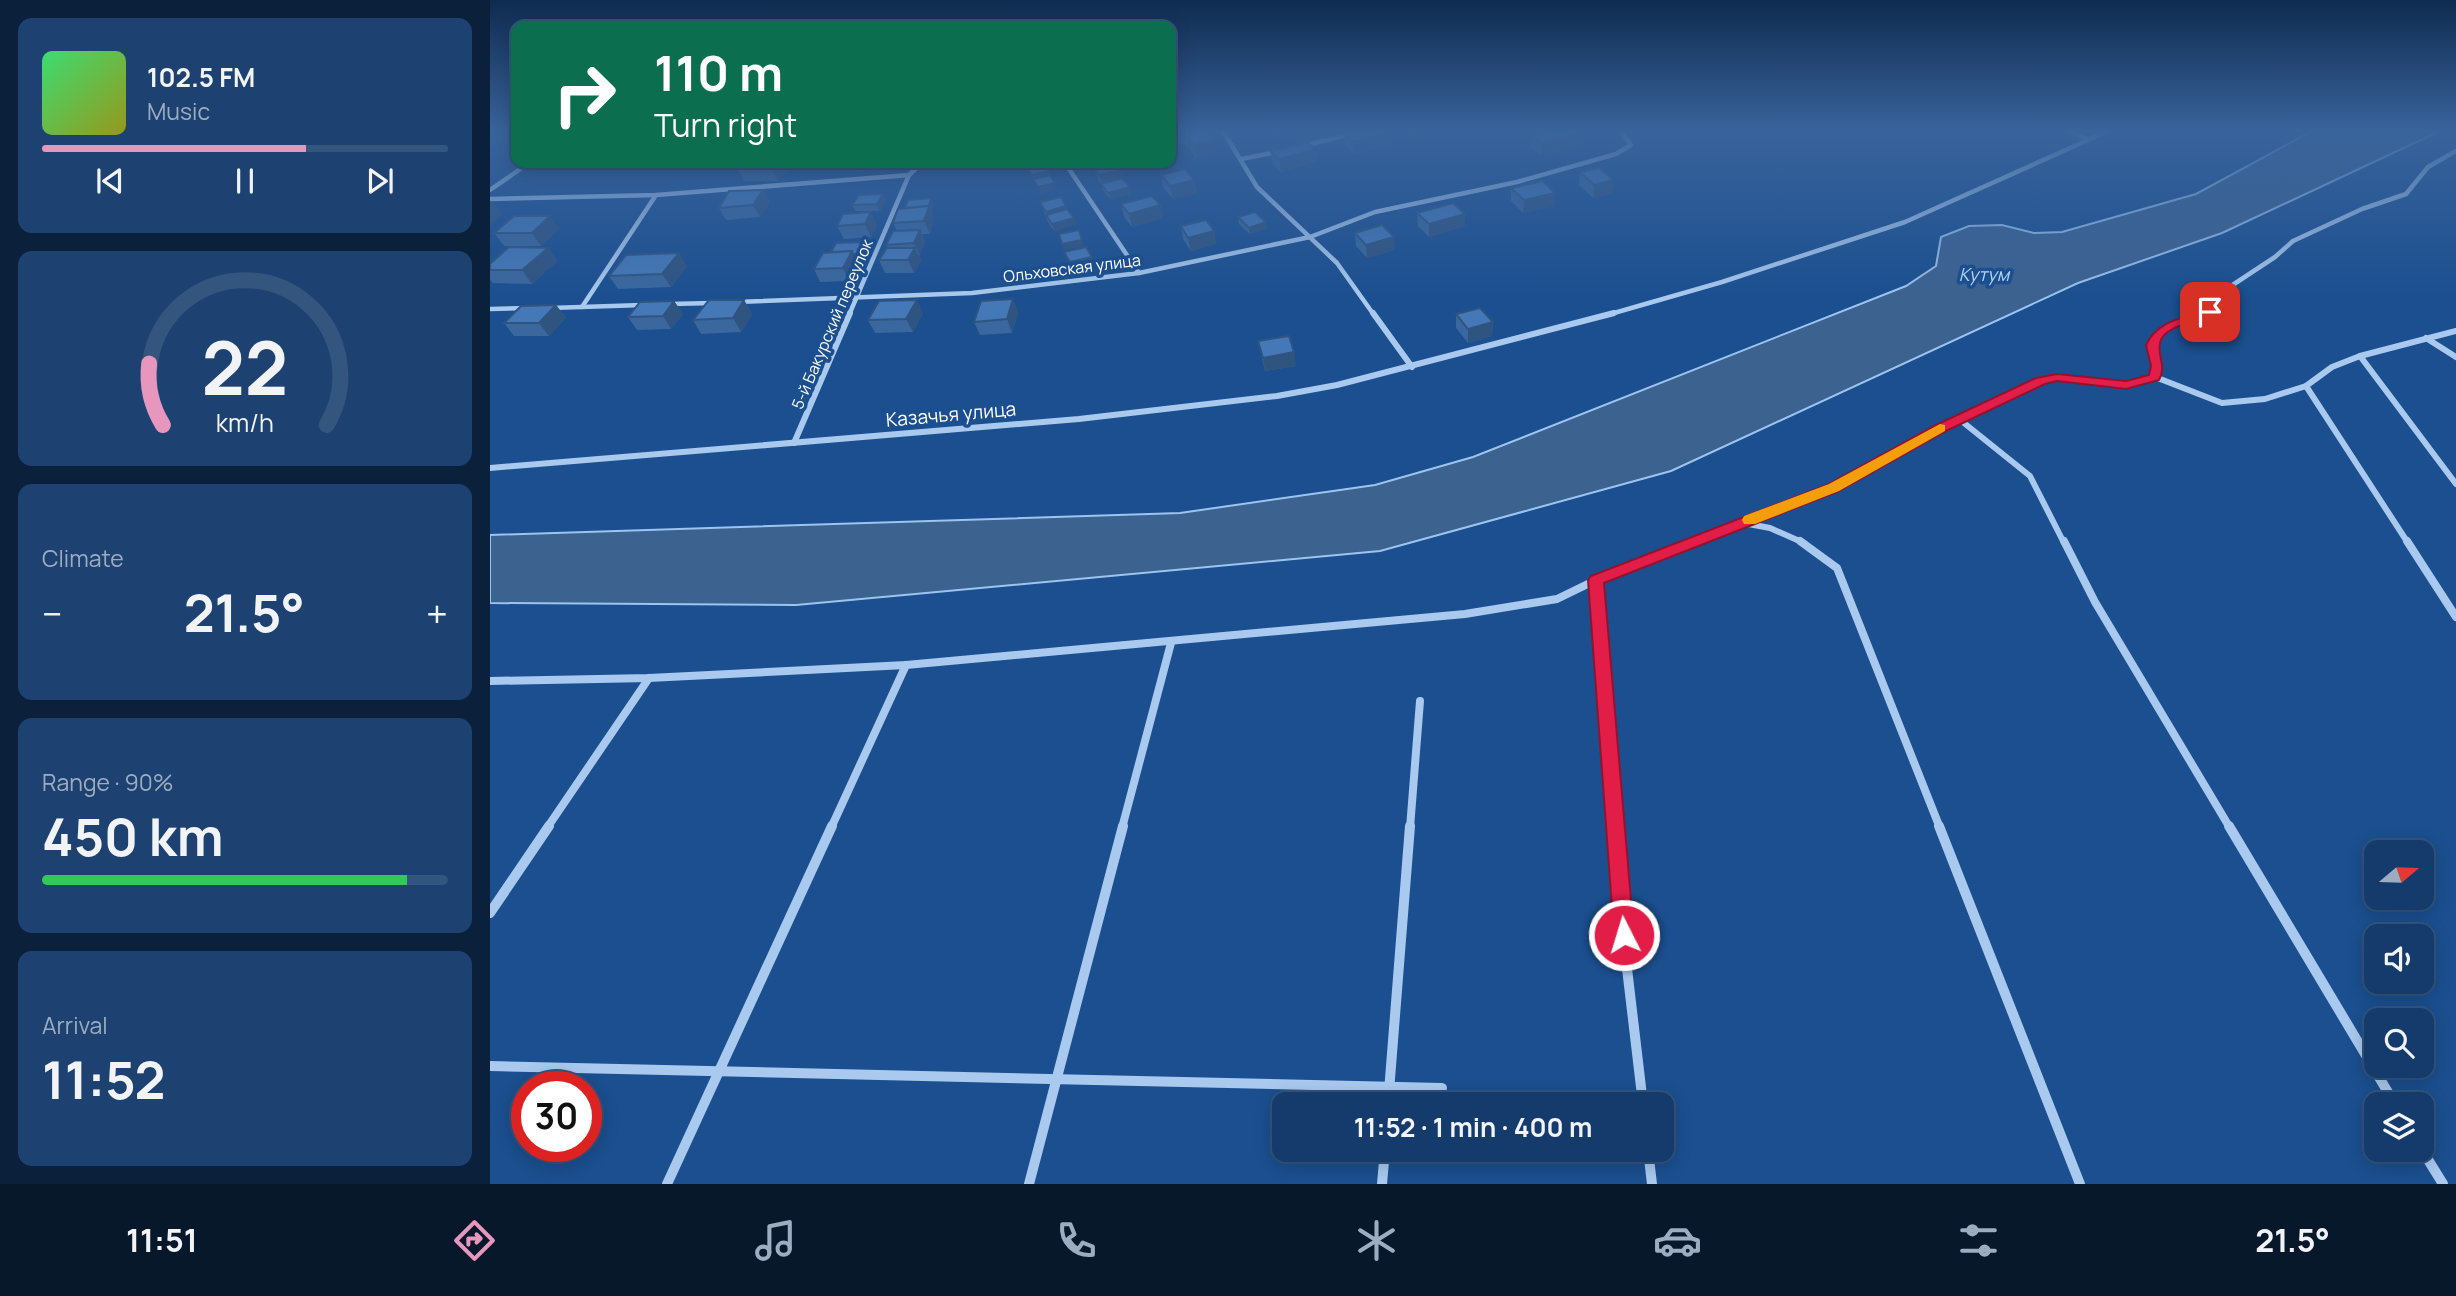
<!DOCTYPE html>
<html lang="en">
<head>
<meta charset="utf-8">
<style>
  body { margin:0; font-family:Manrope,sans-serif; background:#1d4271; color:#f1f3f6; height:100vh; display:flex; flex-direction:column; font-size:26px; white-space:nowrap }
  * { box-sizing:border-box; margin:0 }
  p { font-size:23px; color:#9dadc1 }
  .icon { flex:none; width:38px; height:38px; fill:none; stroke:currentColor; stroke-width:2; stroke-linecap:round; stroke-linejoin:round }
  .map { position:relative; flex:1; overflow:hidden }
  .side { display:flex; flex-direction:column; gap:18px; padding:18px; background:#0b203b; width:490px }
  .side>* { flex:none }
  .hud { position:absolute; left:21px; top:21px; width:665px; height:147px; border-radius:14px; box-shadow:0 4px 18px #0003,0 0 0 2px #33557e; background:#0b6e4f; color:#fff; overflow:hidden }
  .needle { width:46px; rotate:71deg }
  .buttons { position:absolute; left:1874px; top:840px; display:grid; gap:14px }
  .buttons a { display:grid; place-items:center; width:70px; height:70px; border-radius:14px; background:#143b6b; box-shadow:0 4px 18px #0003,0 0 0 2px #33557e; font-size:35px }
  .speed { position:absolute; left:21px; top:1071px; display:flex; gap:14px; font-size:35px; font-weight:700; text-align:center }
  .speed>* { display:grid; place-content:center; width:91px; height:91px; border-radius:50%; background:#143b6b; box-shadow:0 4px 18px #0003,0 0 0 2px #33557e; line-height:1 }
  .speed .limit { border:10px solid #d22; background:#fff; color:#111 }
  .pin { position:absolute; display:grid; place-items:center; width:60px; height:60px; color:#fff; margin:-30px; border-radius:14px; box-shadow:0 4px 10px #0006 }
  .me { position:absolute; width:77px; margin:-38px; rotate:355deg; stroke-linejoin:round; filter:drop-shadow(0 0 5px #0008) }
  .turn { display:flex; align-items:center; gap:24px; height:147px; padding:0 28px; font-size:32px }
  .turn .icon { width:91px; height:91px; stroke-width:2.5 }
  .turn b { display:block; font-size:49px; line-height:60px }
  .big { font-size:52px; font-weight:700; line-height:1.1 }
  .side .tile { flex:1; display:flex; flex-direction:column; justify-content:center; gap:10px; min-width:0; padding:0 24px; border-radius:14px; background:#1d4271 }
  .side .dial { align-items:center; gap:0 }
  .dial svg { height:182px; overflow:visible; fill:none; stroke:#33557e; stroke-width:7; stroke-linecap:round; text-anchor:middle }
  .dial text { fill:#f1f3f6; stroke:none }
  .song { display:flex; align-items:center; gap:21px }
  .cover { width:84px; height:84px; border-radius:10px; background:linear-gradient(135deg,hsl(140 70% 55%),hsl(60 70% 35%)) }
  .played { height:7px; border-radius:4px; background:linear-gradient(90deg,#e797bd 65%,#33557e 65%) }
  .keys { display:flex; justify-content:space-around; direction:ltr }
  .heat { display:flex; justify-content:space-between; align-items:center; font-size:38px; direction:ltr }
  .charge { height:10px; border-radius:5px; background:linear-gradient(90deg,#34c759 90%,#33557e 0) }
  .trip { position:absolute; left:782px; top:1092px; width:402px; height:70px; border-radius:14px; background:#143b6b; box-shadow:0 4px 18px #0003,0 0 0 2px #33557e; font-weight:700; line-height:70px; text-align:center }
  .menu { display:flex; height:112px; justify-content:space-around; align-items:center; background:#08182b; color:#9dadc1 }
  .menu .icon { width:49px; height:49px }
  .menu .current { color:#e797bd }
  .menu b { font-size:32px; color:#f1f3f6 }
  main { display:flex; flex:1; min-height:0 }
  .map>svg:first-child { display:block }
  .water { fill:#3c6290; stroke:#9cc4f0; stroke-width:2 }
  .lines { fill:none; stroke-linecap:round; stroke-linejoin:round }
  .street-far3 { stroke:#a9c9ee; stroke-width:4.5 }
  .street-far2 { stroke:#a9c9ee; stroke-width:6 }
  .street-far1 { stroke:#a9c9ee; stroke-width:8 }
  .street { stroke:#a9c9ee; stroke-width:10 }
  .wall { fill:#3a679d }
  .shaded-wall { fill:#305480 }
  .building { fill:#4478b7; stroke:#305480; stroke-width:2 }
  .route { fill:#e11d48; stroke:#92132f; stroke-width:2 }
  .slow { fill:#f59e0b }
  .labels { text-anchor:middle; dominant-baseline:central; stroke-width:7; stroke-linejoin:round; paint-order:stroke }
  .far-street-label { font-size:16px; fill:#fff; stroke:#1b4f8f }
  .far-water-label { font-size:18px; font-style:italic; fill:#b5d3f5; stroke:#1b4f8f }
  .street-label { font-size:19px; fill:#fff; stroke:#1b4f8f }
</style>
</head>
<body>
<main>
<section class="side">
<div class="tile">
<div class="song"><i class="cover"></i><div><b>102.5 FM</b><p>Music</p></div></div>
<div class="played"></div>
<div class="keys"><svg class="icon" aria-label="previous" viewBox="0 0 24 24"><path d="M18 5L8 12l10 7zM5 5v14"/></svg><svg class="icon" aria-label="pause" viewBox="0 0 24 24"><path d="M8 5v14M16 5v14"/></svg><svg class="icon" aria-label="next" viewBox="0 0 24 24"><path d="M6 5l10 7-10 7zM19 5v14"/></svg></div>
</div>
<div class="tile dial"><svg viewBox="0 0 100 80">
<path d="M14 69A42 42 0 1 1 86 69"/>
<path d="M14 69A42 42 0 0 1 8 42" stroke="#e797bd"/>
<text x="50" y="56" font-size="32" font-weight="700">22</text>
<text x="50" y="72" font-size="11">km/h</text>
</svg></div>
<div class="tile"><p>Climate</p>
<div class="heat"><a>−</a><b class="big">21.5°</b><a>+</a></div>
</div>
<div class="tile"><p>Range · 90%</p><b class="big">450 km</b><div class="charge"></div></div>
<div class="tile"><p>Arrival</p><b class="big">11:52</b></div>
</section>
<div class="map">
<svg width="1966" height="1184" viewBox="0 0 1966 1184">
  <rect width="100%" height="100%" fill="#1b4f8f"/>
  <polygon class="water" points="1822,131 1950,131 1732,233 1588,283 1181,471 890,551 306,605 0,603 0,535 690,513 885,485 983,457 1416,286 1446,266 1451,237 1479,226 1512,225 1544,233 1572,232 1706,194"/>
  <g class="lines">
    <g class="street-far3">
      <polyline points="733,131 767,187 847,263 884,315"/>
      <polyline points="1580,131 1598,140"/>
      <polyline points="813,146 873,131"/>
      <polyline points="751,159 787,152"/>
      <polyline points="575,163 649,273"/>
      <polyline points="0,190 39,163"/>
      <polyline points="0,199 166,195 419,175"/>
      <polyline points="246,302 482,293 649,273 820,237 885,212 1027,182 1126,154 1141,145 1131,131"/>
      <polyline points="179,304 223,303"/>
      <polyline points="92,307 166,195"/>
      <polyline points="60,308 153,305"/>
      <polyline points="0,309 38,308"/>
      <polyline points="359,315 419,175 432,163"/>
      <polyline points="1117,315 1232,282 1415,222 1618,131"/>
      <polyline points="1712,315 1720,312 1735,290 1785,257 1803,241 1872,209 1916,194 1938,167 1966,151"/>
    </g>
    <g class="street-far2">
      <polyline points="883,313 922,367"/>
      <path d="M1717,313C1702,318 1667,325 1664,343C1662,355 1668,364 1665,377L1732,403L1775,399L1816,386"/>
      <polyline points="1966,331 1870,356 1966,484"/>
      <polyline points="1936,338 1966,357"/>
      <polyline points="1870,356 1842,367 1816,386 1918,543"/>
      <polyline points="1469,419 1540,476 1574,543"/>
      <polyline points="304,443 360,313"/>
      <polyline points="0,468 589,419 787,396 847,385 1124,313"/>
      <polyline points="1253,523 1280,528 1314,543"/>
      <polyline points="1201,543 1344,487 1451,428 1551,381 1567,377 1636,385 1665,377"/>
    </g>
    <g class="street-far1">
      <polyline points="1310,541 1347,568 1450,828"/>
      <polyline points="1574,541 1605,602 1740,828"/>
      <polyline points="1917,541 1966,617"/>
      <polyline points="1106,580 1126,828"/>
      <polyline points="0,681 159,678 416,665 975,614 1067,599 1106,580 1206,541"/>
      <polyline points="57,828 159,678"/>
      <polyline points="341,828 416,665"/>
      <polyline points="632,828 681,643"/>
      <polyline points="920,828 930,701"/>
    </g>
    <g class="street">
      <polyline points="1125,826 1136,960 1153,1104"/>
      <polyline points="1449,826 1590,1184"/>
      <polyline points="1739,826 1905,1104"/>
      <polyline points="0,913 59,826"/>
      <polyline points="0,1066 952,1088"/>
      <polyline points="898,1104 920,826"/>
      <polyline points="1158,1150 1162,1184"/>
      <polyline points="1932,1150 1953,1184"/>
      <polyline points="177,1184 342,826"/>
      <polyline points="539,1184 633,826"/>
      <polyline points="892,1184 895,1150"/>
    </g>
  </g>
  <g class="wall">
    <polygon points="689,131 715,131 723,140 725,152 706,157 691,141"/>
    <polygon points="777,131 801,131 802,136 784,140"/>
    <polygon points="913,131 957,131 923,140"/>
    <polygon points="854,133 901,144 865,154 855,145"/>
    <polygon points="1088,134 1087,147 1051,156 1041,148 1042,136"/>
    <polygon points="826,149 827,161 791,172 783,165 781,152"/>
    <polygon points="253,163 295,163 298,170 288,181 254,181 247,168"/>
    <polygon points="364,163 408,163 406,168 368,171"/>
    <polygon points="601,163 627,163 631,170 634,180 641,194 620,199 613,190 607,176 603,165"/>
    <polygon points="1090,172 1123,180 1122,193 1103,198 1089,185"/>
    <polygon points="671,175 704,180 707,193 683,199 673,187"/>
    <polygon points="1021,188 1065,193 1065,206 1033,213 1021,201"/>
    <polygon points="273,190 280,203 270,217 236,220 229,208"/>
    <polygon points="393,194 396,200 390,211 365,211 362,205"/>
    <polygon points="550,202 577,209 586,224 564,231 558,222"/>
    <polygon points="631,204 670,205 673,218 642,227 634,217"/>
    <polygon points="444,205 441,212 444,219 440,234 432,234 435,243 429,256 431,261 424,273 395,273 389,260 398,248 396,245 407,231 403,223"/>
    <polygon points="927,213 975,214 975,226 939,237 928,226"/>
    <polygon points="353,214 387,225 381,237 354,239 347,226"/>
    <polygon points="748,217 777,229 760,234 749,224"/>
    <polygon points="691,226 724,231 726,244 701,251 693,239"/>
    <polygon points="69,229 51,246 14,246 4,233"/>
    <polygon points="865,233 905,250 877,258 866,246"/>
    <polygon points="374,242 377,249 370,260 366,260 368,264 359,281 330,282 324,269 341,252"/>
    <polygon points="58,248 67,261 42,284 3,283 0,280 0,264"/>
    <polygon points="197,266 181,287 128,289 119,276"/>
    <polygon points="523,299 528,313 522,333 490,335 484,322"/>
    <polygon points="254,300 262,314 251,332 211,334 203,320"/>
    <polygon points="184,301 193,314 181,329 147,330 138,317"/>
    <polygon points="66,305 76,318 59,336 24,336 14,323"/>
    <polygon points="433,313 423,332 385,333 378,320"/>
    <polygon points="966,314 1003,322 1002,336 978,343 966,328"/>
    <polygon points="768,341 806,366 775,371"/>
  </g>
  <g class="shaded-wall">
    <polygon points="783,131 801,131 802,136 784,140"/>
    <polygon points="923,131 957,131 923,140"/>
    <polygon points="900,132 901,144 865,154 864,142"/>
    <polygon points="1088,134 1087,147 1051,156 1051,143"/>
    <polygon points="723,140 725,152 706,157 703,144"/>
    <polygon points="826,149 827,161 791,172 789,159"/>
    <polygon points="287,163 295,163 298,170 288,181 282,169"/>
    <polygon points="631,170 635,182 612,185 609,175"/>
    <polygon points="559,171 561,177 543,181 541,175"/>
    <polygon points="704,180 707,193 683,199 680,186"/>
    <polygon points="1123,180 1122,193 1103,198 1104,185"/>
    <polygon points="565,183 567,189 550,194 548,187"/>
    <polygon points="640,187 641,194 620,199 618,193"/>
    <polygon points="273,190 280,203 270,217 263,205"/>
    <polygon points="1065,193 1065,206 1033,213 1034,200"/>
    <polygon points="393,194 396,200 390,211 387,204"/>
    <polygon points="441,198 444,205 441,212 444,219 440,234 434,221"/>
    <polygon points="3,201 12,214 0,225 0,204"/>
    <polygon points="670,205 673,218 642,227 639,214"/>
    <polygon points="576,206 578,213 558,218 556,212"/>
    <polygon points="381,212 387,225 381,237 375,224"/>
    <polygon points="975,214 975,226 939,237 939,224"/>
    <polygon points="60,216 69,229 51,246 42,233"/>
    <polygon points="584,218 586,224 564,231 562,224"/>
    <polygon points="776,222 777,229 760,234 759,228"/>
    <polygon points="430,230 435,243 430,256 424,243"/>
    <polygon points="724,231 726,244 701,251 698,238"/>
    <polygon points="904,237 905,250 877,258 876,245"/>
    <polygon points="592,240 594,246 574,250 572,244"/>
    <polygon points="374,242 377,249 370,260 367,254"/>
    <polygon points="58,248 67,261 42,284 32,270"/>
    <polygon points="425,248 431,261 424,273 418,260"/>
    <polygon points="362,251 368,264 359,281 353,268"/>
    <polygon points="189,253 197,266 181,287 172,274"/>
    <polygon points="602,257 604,263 582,269 580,262"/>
    <polygon points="523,299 528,313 522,333 517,319"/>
    <polygon points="254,300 262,314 251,332 243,318"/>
    <polygon points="427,300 433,313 423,332 416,319"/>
    <polygon points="184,301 193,314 181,329 173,316"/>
    <polygon points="66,305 76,318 59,336 49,323"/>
    <polygon points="1003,322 1002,336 978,343 978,329"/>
    <polygon points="804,352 806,366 775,371 773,358"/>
  </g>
  <g class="building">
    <polygon points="691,131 715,131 723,140 703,144"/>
    <polygon points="861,131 899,131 900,132 864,142 854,133"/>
    <polygon points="1060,131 1084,131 1088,134 1051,143 1042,136"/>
    <polygon points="817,142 826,149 789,159 781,152"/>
    <polygon points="253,163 287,163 282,169 247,168"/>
    <polygon points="549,163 555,163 559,171 541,175 537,165"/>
    <polygon points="603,163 627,163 631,170 609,175"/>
    <polygon points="1109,168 1123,180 1104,185 1090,172"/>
    <polygon points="695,169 704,180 680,186 671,175"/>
    <polygon points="560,175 565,183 548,187 543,179"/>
    <polygon points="632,178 640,187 618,193 611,184"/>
    <polygon points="1053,181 1065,193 1034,200 1021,188"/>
    <polygon points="273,190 263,205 229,208 239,191"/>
    <polygon points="393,194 387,204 362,205 369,195"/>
    <polygon points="662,196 670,205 639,214 631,204"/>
    <polygon points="571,197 576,206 556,212 550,202"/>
    <polygon points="441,198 439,206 415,208 418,200"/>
    <polygon points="963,203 975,214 939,224 927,213"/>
    <polygon points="439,206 434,221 403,223 408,209"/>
    <polygon points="577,209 584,218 562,224 556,215"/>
    <polygon points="381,212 375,224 347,226 353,214"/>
    <polygon points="765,212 776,222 759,228 748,217"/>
    <polygon points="24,216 60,216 42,233 4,233"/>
    <polygon points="716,220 724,231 698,238 691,226"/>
    <polygon points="892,225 904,237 876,245 865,233"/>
    <polygon points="430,230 424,243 396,245 403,231"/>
    <polygon points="589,230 592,240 572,244 569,234"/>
    <polygon points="374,242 367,254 363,254 362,251 341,252 346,243"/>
    <polygon points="19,247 58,248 32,270 0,270 0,264"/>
    <polygon points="596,247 602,257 580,262 574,252"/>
    <polygon points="397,248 425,248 418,260 389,260"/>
    <polygon points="362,251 353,268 324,269 333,253"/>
    <polygon points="189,253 172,274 119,276 136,255"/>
    <polygon points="523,299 517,319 484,322 491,301"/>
    <polygon points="219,300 254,300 243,318 203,320"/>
    <polygon points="427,300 416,319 378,320 389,301"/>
    <polygon points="184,301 173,316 138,317 150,302"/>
    <polygon points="66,305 49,323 14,323 31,306"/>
    <polygon points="990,308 1003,322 978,329 966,314"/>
    <polygon points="799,336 804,352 773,358 768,341"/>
  </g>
  <linearGradient id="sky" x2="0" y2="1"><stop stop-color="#0f2b4f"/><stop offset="0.44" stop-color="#39639b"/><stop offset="1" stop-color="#39639b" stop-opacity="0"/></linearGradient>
  <rect width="1966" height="297" fill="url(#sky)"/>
  <path class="route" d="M1716,310L1726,312C1713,323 1674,323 1670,343C1667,356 1677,366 1669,380L1636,389L1567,381L1555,384L1456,431L1349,491L1114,583L1144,935L1141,942L1134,944L1127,942L1124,935L1098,580L1101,576L1339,484L1446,425L1546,378L1567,374L1636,381L1659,375L1661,366L1656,345C1667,321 1693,318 1716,310Z"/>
  <polygon class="slow" points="1450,424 1455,425 1455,431 1349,491 1265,524 1254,524 1252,520 1254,516 1339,484"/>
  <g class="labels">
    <g class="far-street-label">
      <text transform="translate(582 268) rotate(-7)">Ольховская улица</text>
      <text transform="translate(342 324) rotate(-67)">5-й Бакурский переулок</text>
    </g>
    <g class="far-water-label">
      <text x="1494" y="274">Кутум</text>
    </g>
    <g class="street-label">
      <text transform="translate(461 414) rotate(-5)">Казачья улица</text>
    </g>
  </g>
</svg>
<div class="buttons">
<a><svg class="needle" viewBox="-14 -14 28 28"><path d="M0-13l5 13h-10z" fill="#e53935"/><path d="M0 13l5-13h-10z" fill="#9dadc1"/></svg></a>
<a><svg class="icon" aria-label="sound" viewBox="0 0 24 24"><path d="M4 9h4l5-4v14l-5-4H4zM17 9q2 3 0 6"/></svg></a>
<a><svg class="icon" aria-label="search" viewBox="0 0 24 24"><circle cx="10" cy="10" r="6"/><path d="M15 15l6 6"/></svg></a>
<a><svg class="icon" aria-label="layers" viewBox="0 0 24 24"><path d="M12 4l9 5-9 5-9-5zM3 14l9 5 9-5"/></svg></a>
</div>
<div class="speed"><div class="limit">30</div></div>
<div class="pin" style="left:1720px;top:312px;background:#d93025"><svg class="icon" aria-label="arrive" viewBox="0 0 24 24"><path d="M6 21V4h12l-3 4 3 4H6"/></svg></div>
<svg class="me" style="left:1134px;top:935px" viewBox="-20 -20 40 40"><circle r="17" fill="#e11d48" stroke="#fff" stroke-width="3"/><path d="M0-11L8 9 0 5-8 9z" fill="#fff"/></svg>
<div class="trip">11:52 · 1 min · 400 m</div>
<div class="hud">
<div class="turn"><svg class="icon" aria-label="right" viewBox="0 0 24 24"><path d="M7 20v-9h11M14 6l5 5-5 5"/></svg><div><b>110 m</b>Turn right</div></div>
</div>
</div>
</main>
<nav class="menu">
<b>11:51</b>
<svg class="icon current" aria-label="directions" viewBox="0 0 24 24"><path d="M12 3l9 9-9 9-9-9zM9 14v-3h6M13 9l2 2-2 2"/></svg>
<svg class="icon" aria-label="music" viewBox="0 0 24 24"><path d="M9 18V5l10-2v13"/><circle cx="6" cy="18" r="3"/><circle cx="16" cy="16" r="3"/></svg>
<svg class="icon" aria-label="phone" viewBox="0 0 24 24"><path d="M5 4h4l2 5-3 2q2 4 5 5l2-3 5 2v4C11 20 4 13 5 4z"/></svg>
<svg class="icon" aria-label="climate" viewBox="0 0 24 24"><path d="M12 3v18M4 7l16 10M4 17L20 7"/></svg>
<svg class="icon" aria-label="car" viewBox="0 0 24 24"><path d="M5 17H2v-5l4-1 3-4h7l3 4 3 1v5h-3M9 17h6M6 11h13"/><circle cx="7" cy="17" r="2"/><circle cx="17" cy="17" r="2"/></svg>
<svg class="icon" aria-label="filters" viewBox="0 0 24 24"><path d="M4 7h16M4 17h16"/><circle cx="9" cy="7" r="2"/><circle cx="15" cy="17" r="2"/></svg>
<b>21.5°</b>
</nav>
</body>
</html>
